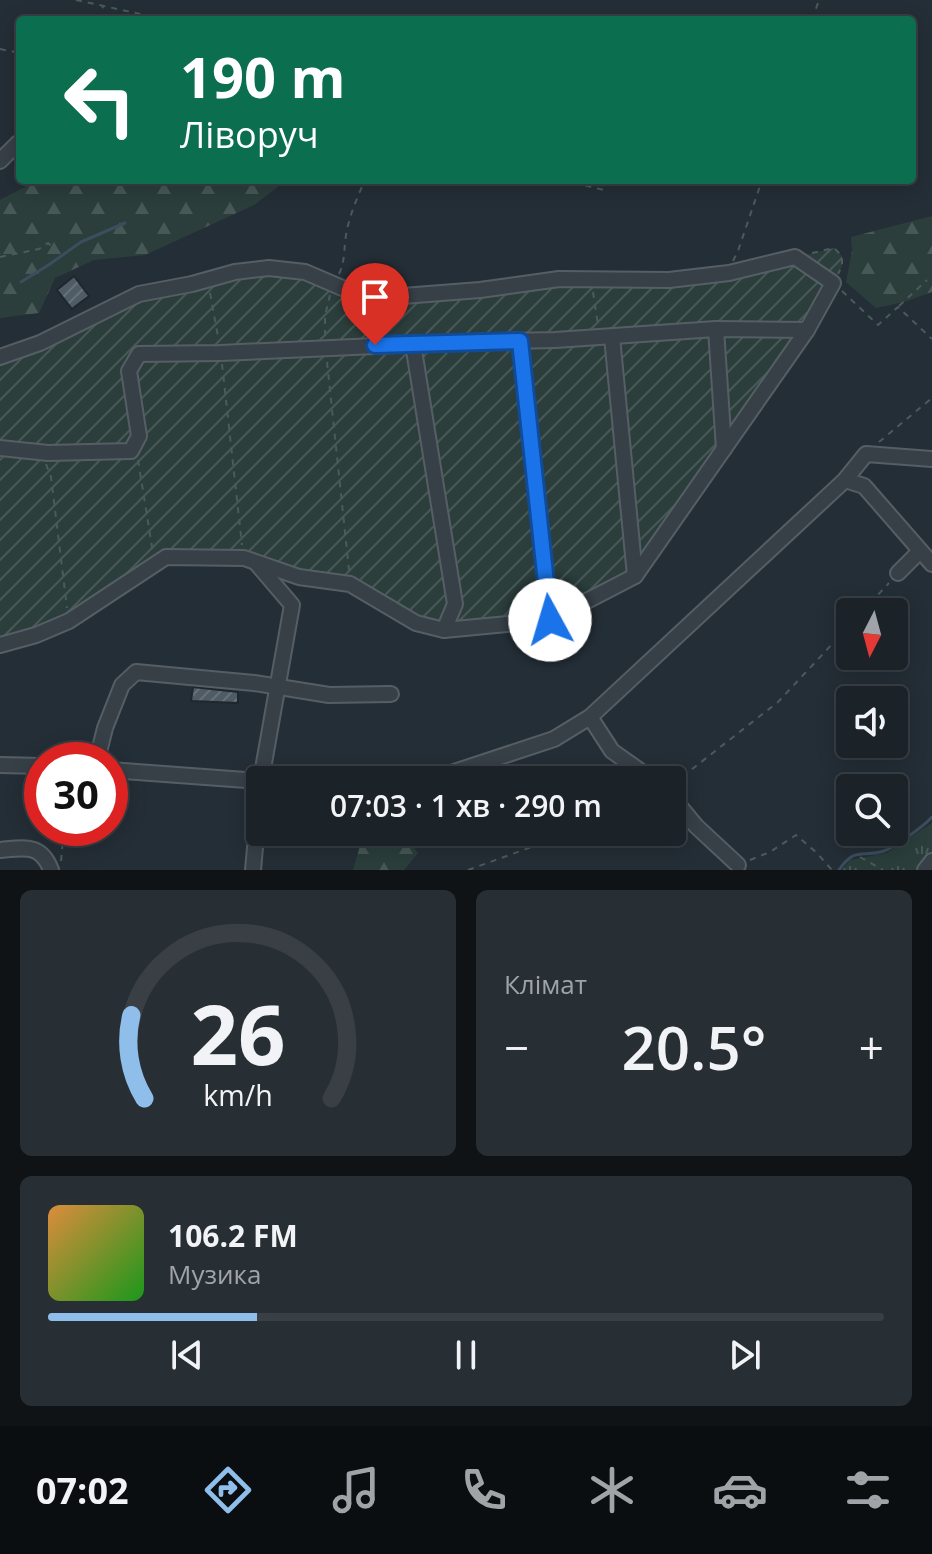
<!DOCTYPE html>
<html lang="uk">
<head>
<meta charset="utf-8">
<style>
  body { margin:0; font-family:"Open Sans",sans-serif; background:#282f34; color:#f1f3f6; height:100vh; display:flex; flex-direction:column; font-size:30px; white-space:nowrap }
  * { box-sizing:border-box; margin:0 }
  p { font-size:26px; color:#a0a4a8 }
  .icon { flex:none; width:44px; height:44px; fill:none; stroke:currentColor; stroke-width:2; stroke-linecap:round; stroke-linejoin:round }
  .map { position:relative; height:870px; overflow:hidden }
  .panel { display:flex; flex-direction:column; gap:20px; padding:20px; background:#0f1316; flex:1 }
  .panel>* { flex:none }
  .top-card { position:absolute; left:16px; top:16px; width:900px; height:168px; border-radius:8px; box-shadow:0 4px 20px #0003,0 0 0 2px #393f45; background:#0b6e4f; color:#fff; overflow:hidden }
  .needle { width:52px; rotate:186deg }
  .tools { position:absolute; left:836px; top:598px; display:grid; gap:16px }
  .tools a { display:grid; place-items:center; width:72px; height:72px; border-radius:8px; background:#1b2228; box-shadow:0 4px 20px #0003,0 0 0 2px #393f45; font-size:40px }
  .speed { position:absolute; left:24px; top:742px; display:flex; gap:16px; font-size:40px; font-weight:700; text-align:center }
  .speed>* { display:grid; place-content:center; width:104px; height:104px; border-radius:50%; background:#1b2228; box-shadow:0 4px 20px #0003,0 0 0 2px #393f45; line-height:1 }
  .speed .limit { border:12px solid #d22; background:#fff; color:#111 }
  .pin { position:absolute; display:grid; place-items:center; width:68px; height:68px; color:#fff; margin:-82px -34px; border-radius:50% 50% 50% 0; rotate:-45deg; box-shadow:0 0 8px #0007 }
  .pin .icon { rotate:45deg }
  .me { position:absolute; width:88px; margin:-44px; rotate:354deg; stroke-linejoin:round; filter:drop-shadow(0 0 6px #0008) }
  .turn { display:flex; align-items:center; gap:28px; height:168px; padding:0 32px; font-size:36px }
  .turn .icon { width:104px; height:104px; stroke-width:2.5 }
  .turn b { display:block; font-size:56px; line-height:68px }
  .big { font-size:60px; font-weight:600; line-height:1.1 }
  .panel .tile { flex:1; display:flex; flex-direction:column; justify-content:center; gap:12px; min-width:0; padding:0 28px; border-radius:12px; background:#282f34 }
  .panel .dial { align-items:center; gap:0 }
  .dial svg { height:208px; overflow:visible; fill:none; stroke:#393f45; stroke-width:7; stroke-linecap:round; text-anchor:middle }
  .dial text { fill:#f1f3f6; stroke:none }
  .song { display:flex; align-items:center; gap:24px }
  .cover { width:96px; height:96px; border-radius:12px; background:linear-gradient(135deg,hsl(30 70% 55%),hsl(120 70% 35%)) }
  .played { height:8px; border-radius:4px; background:linear-gradient(90deg,#8fbeeb 25%,#393f45 25%) }
  .keys { display:flex; justify-content:space-around; direction:ltr }
  .heat { display:flex; justify-content:space-between; align-items:center; font-size:44px; direction:ltr }
  .panel .tiles { flex:1; display:grid; gap:20px; grid-template-columns:1fr 1fr }
  .tile:last-child { grid-column:span 2 }
  .trip { position:absolute; left:246px; top:766px; width:440px; height:80px; border-radius:8px; background:#1b2228; box-shadow:0 4px 20px #0003,0 0 0 2px #393f45; font-weight:600; line-height:80px; text-align:center }
  .menu { display:flex; height:128px; justify-content:space-around; align-items:center; background:#0b0e10; color:#a0a4a8 }
  .menu .icon { width:56px; height:56px }
  .menu .active { color:#8fbeeb }
  .menu b { font-size:36px; color:#f1f3f6 }
  .map>svg:first-child { display:block }
  .grass { fill:url(#grass-tufts) }
  .forest { fill:url(#forest-firs) }
  .garden { fill:url(#garden-furrows) }
  .lines { fill:none; stroke-linecap:round; stroke-linejoin:round }
  .stream { stroke:#3b4e5d; stroke-width:3 }
  .building { fill:url(#building-hatch); stroke:#1e272e; stroke-width:2 }
  .minor-casing { stroke:#555e65; stroke-width:18 }
  .path { stroke:#4a5b5b; stroke-width:2; stroke-dasharray:6 6; stroke-linecap:butt }
  .minor { stroke:#374047; stroke-width:14 }
  .route-casing { stroke:#114b97; stroke-width:20 }
  .route { stroke:#1a73e8; stroke-width:14 }
</style>
</head>
<body>
<div class="map">
<svg width="932" height="870" viewBox="0 0 932 870">
  <defs>
    <pattern id="grass-tufts" width="24" height="20" patternUnits="userSpaceOnUse" patternTransform="scale(2)"><rect width="24" height="20" fill="#2b3e3c"/><path d="M3 7l-1-3M5 7V3M7 7l1-3M15 17l-1-3M17 17v-4M19 17l1-3" fill="none" stroke="#475857"/></pattern>
    <pattern id="forest-firs" width="22" height="20" patternUnits="userSpaceOnUse" patternTransform="scale(2)"><rect width="22" height="20" fill="#2b3e3c"/><path d="M5 1l3.5 6h-7zM16 11l3.5 6h-7z" fill="#475857"/></pattern>
    <pattern id="garden-furrows" width="10" height="10" patternUnits="userSpaceOnUse" patternTransform="scale(2)"><rect width="10" height="10" fill="#2b3e3c"/><path d="M-1 1l2-2M0 10L10 0M9 11l2-2" fill="none" stroke="#475857"/></pattern>
    <pattern id="building-hatch" width="6" height="6" patternUnits="userSpaceOnUse" patternTransform="scale(2)"><rect width="6" height="6" fill="#4f5b65"/><path d="M-1 1l2-2M0 6l6-6M5 7l2-2" fill="none" stroke="#667179"/></pattern>
  </defs>
  <rect width="100%" height="100%" fill="#242e36"/>
  <polygon class="grass" points="932,823 932,870 842,870 850,860 887,853"/>
  <g class="forest">
    <polygon points="26,180 287,180 254,205 145,255 94,260 55,278 39,313 0,318 0,200 25,187"/>
    <polygon points="932,216 932,292 904,302 876,308 846,282 852,251 851,237"/>
    <polygon points="364,832 402,832 418,853 404,870 353,870"/>
  </g>
  <polygon class="garden" points="834,248 842,256 842,266 807,330 635,576 550,620 444,630 350,584 244,558 166,557 69,621 0,645 0,357 139,294 269,268 347,290 440,292 669,280 760,266"/>
  <g class="lines">
    <g class="stream">
      <polyline points="21,282 50,264 81,242 125,223"/>
      <path d="M839,870C855,846 862,858 884,851C895,847 924,826 932,817"/>
    </g>
  </g>
  <g class="building">
    <polygon points="74,276 89,296 72,309 57,290"/>
    <polygon points="193,687 238,692 238,703 191,701"/>
  </g>
  <g class="lines">
    <g class="minor-casing">
      <g id="minor">
        <polyline points="0,161 18,143"/>
        <polyline points="716,329 724,449"/>
        <polyline points="612,337 635,576"/>
        <polyline points="520,341 550,620"/>
        <polyline points="413,344 455,604 444,630"/>
        <polyline points="0,357 40,343 139,294 192,284 235,272 269,268 305,272 347,290 390,297 480,290 559,279 669,280 729,273 795,257 833,283 807,330 635,576 550,620 444,630 416,623 350,584 299,577 244,558 166,557 69,621 36,635 0,645"/>
        <polyline points="0,448 48,453 131,451 139,436 129,371 139,354 220,353 464,342 555,340 716,329 807,330"/>
        <polyline points="845,480 864,486 932,564"/>
        <polyline points="257,564 292,605 261,780"/>
        <polyline points="898,573 920,551"/>
        <polyline points="590,717 612,751 653,780"/>
        <polyline points="97,760 105,728 122,685 136,672 254,683 329,695 391,694"/>
        <polyline points="0,765 42,766"/>
        <polyline points="110,770 260,781"/>
        <polyline points="421,780 451,773 554,739 590,717 845,480 866,454 932,459"/>
        <polyline points="672,797 696,826 738,865"/>
        <path d="M0,850C24,848 41,843 51,870"/>
        <polyline points="253,870 260,791"/>
        <polyline points="925,870 932,861"/>
      </g>
    </g>
    <g class="path">
      <polyline points="76,0 168,20"/>
      <polyline points="100,20 103,6"/>
      <polyline points="812,20 819,0"/>
      <polyline points="0,49 20,53"/>
      <polyline points="562,180 608,191"/>
      <polyline points="812,253 834,248 842,256 842,266 838,274"/>
      <polyline points="0,257 39,249 48,243 61,254"/>
      <polyline points="733,261 738,251 762,180"/>
      <path d="M339,274C344,263 344,255 345,243C347,221 356,200 365,180"/>
      <polyline points="842,291 878,325 898,307 932,339"/>
      <polyline points="593,292 598,325"/>
      <polyline points="210,293 219,342"/>
      <polyline points="899,306 927,280"/>
      <polyline points="325,336 325,316 330,295"/>
      <polyline points="327,362 349,570"/>
      <polyline points="222,364 242,545"/>
      <polyline points="879,442 932,398"/>
      <polyline points="138,460 153,553"/>
      <polyline points="46,464 51,477 67,608"/>
      <polyline points="862,612 889,583"/>
      <polyline points="673,784 778,702 850,625"/>
      <polyline points="860,857 883,870"/>
      <polyline points="750,860 770,852 796,835 817,853 832,870"/>
      <polyline points="61,861 64,828"/>
      <polyline points="468,870 573,832"/>
    </g>
    <use href="#minor" class="minor"/>
  </g>
  <g class="lines">
    <g class="route-casing">
      <polyline id="route" points="375,345 520,341 550,620"/>
    </g>
    <use href="#route" class="route"/>
  </g>
</svg>
<div class="tools">
<a><svg class="needle" viewBox="-14 -14 28 28"><path d="M0-13l5 13h-10z" fill="#e53935"/><path d="M0 13l5-13h-10z" fill="#a0a4a8"/></svg></a>
<a><svg class="icon" aria-label="sound" viewBox="0 0 24 24"><path d="M4 9h4l5-4v14l-5-4H4zM17 9q2 3 0 6"/></svg></a>
<a><svg class="icon" aria-label="search" viewBox="0 0 24 24"><circle cx="10" cy="10" r="6"/><path d="M15 15l6 6"/></svg></a>
</div>
<div class="speed"><div class="limit">30</div></div>
<div class="pin" style="left:375px;top:345px;background:#d93025"><svg class="icon" aria-label="arrive" viewBox="0 0 24 24"><path d="M6 21V4h12l-3 4 3 4H6"/></svg></div>
<svg class="me" style="left:550px;top:620px" viewBox="-20 -20 40 40"><circle r="19" fill="#fff"/><path d="M0-13L10 11 0 6-10 11z" fill="#1a73e8"/></svg>
<div class="trip">07:03 · 1 хв · 290 m</div>
<div class="top-card">
<div class="turn"><svg class="icon" aria-label="left" viewBox="0 0 24 24"><path d="M17 20v-9H6M10 6l-5 5 5 5"/></svg><div><b>190 m</b>Ліворуч</div></div>
</div>
</div>
<section class="panel">
<div class="tiles">
<div class="tile dial"><svg viewBox="0 0 100 80">
<path d="M14 69A42 42 0 1 1 86 69"/>
<path d="M14 69A42 42 0 0 1 9 37" stroke="#8fbeeb"/>
<text x="50" y="56" font-size="32" font-weight="700">26</text>
<text x="50" y="72" font-size="11">km/h</text>
</svg></div>
<div class="tile"><p>Клімат</p>
<div class="heat"><a>−</a><b class="big">20.5°</b><a>+</a></div>
</div>
<div class="tile">
<div class="song"><i class="cover"></i><div><b>106.2 FM</b><p>Музика</p></div></div>
<div class="played"></div>
<div class="keys"><svg class="icon" aria-label="previous" viewBox="0 0 24 24"><path d="M18 5L8 12l10 7zM5 5v14"/></svg><svg class="icon" aria-label="pause" viewBox="0 0 24 24"><path d="M8 5v14M16 5v14"/></svg><svg class="icon" aria-label="next" viewBox="0 0 24 24"><path d="M6 5l10 7-10 7zM19 5v14"/></svg></div>
</div>
</div>
</section>
<nav class="menu">
<b>07:02</b>
<svg class="icon active" aria-label="directions" viewBox="0 0 24 24"><path d="M12 3l9 9-9 9-9-9zM9 14v-3h6M13 9l2 2-2 2"/></svg>
<svg class="icon" aria-label="music" viewBox="0 0 24 24"><path d="M9 18V5l10-2v13"/><circle cx="6" cy="18" r="3"/><circle cx="16" cy="16" r="3"/></svg>
<svg class="icon" aria-label="phone" viewBox="0 0 24 24"><path d="M5 4h4l2 5-3 2q2 4 5 5l2-3 5 2v4C11 20 4 13 5 4z"/></svg>
<svg class="icon" aria-label="climate" viewBox="0 0 24 24"><path d="M12 3v18M4 7l16 10M4 17L20 7"/></svg>
<svg class="icon" aria-label="car" viewBox="0 0 24 24"><path d="M5 17H2v-5l4-1 3-4h7l3 4 3 1v5h-3M9 17h6M6 11h13"/><circle cx="7" cy="17" r="2"/><circle cx="17" cy="17" r="2"/></svg>
<svg class="icon" aria-label="filters" viewBox="0 0 24 24"><path d="M4 7h16M4 17h16"/><circle cx="9" cy="7" r="2"/><circle cx="15" cy="17" r="2"/></svg>
</nav>
</body>
</html>
